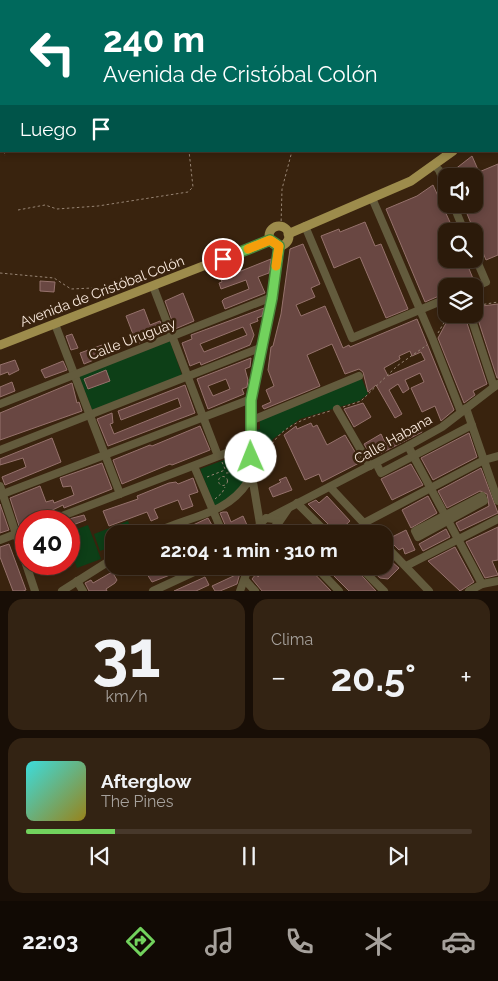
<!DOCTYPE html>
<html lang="es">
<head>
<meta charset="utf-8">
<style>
  body { margin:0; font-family:Raleway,sans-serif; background:#332313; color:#f1f3f6; height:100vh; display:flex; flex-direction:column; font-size:19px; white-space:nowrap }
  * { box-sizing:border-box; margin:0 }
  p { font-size:16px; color:#a6a19c }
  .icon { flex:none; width:28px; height:28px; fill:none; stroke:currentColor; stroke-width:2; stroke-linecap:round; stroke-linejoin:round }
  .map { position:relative; height:591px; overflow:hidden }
  .side { display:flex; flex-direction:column; gap:8px; padding:8px; background:#180e06; flex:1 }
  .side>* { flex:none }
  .hud { position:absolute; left:0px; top:0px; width:499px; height:152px; box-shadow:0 2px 8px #0003,0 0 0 1px #47382b; background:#00695c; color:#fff; overflow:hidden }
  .tools { position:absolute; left:438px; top:168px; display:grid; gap:10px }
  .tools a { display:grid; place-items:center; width:45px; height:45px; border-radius:10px; background:#2b1a0a; box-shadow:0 2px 8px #0003,0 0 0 1px #47382b; font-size:25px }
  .speed { position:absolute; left:15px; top:510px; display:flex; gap:10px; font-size:25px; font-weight:700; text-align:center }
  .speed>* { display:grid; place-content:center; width:65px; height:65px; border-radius:50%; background:#2b1a0a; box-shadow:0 2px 8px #0003,0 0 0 1px #47382b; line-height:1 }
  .speed .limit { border:8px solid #d22; background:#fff; color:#111 }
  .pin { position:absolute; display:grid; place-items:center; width:42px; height:42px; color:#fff; margin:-21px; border:2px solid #fff; border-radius:50%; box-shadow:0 1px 5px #0007 }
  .me { position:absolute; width:55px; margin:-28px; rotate:359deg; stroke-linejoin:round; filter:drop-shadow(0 0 4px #0008) }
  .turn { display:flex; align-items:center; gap:18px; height:105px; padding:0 20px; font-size:22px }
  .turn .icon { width:65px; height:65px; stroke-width:2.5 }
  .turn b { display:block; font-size:35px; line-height:42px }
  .then { display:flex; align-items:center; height:48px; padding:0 20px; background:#0003; gap:10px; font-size:19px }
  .big { font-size:38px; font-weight:700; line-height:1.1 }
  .side .widget { flex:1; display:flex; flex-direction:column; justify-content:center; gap:8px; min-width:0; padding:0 18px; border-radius:15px; background:#332313 }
  .side .dial { align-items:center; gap:0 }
  .dial b { font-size:65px; line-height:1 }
  .song { display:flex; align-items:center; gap:15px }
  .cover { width:60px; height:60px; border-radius:8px; background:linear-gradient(135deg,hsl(180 70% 55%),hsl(50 70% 35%)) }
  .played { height:5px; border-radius:2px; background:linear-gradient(90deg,#72d25d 20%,#47382b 20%) }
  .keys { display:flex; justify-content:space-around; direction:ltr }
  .heat { display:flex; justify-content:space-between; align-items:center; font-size:28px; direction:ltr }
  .side .tiles { flex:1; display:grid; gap:8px; grid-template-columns:1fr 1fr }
  .widget:last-child { grid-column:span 2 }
  .trip { position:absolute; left:105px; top:525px; width:288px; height:50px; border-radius:15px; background:#2b1a0a; box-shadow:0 2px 8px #0003,0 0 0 1px #47382b; font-weight:700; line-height:50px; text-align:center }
  .dock { display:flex; height:80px; justify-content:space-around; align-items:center; background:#110a04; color:#a6a19c }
  .dock .icon { width:35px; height:35px }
  .dock .selected { color:#72d25d }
  .dock b { font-size:22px; color:#f1f3f6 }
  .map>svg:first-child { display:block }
  .green { fill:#0d3f17 }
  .building { fill:#694742; stroke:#96726c; fill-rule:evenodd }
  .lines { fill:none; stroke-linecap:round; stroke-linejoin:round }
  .path { stroke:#978473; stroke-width:1; stroke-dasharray:2.5 2.5; stroke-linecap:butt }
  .minor { stroke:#635b3d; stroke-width:8 }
  .major { stroke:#9d8c4c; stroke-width:9 }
  .route-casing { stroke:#4a883c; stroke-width:12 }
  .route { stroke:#72d25d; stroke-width:9 }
  .slow { stroke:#f59e0b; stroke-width:9 }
  .labels { text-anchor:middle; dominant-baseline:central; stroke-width:5; stroke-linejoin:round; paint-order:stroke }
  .street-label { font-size:14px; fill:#fbebdf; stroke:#39230e }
</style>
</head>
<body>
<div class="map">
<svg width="498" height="591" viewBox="0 0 498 591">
  <rect width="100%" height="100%" fill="#39230e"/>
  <g class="green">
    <polygon points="170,341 182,375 92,410 79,376"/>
    <polygon points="360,374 368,394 359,401 300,419 273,439 264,460 258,467 257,430 260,429 260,415"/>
    <path d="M245,452C247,489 246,486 215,507L200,469Z"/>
    <polygon points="128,521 133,534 114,534 114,546 100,551 94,534"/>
    <polygon points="88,525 101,559 77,568 69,546 69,532"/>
  </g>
  <g class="building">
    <polygon points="472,156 479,172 498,164 498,255 486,260 463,204 474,204 474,189 478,188 474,176 457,176 454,170"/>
    <polygon points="433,185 454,231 446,231 446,259 465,259 474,281 468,286 446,286 446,293 425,302 386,209 417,196"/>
    <polygon points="365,222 375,246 381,244 408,309 386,318 360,257 334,268 321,236 339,229 340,232"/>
    <path d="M303,244L320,284L311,288L315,297L296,305L301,316L325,306L343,348L349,345L350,347L417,319L454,410L441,421L435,406L422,412L411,388L424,382L420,373L405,380L409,389L403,393L398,384L389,390L402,414L395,418L376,385L368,392L363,372L359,369L345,374L332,344L307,355L320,386L264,409L262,406L271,402L266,390L274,386L268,370L271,347L273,346L281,314L290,249ZM410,351L412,356L421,352L425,360L388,376L384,368L400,359L399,356Z"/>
    <polygon points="271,259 269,273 258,277 265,293 225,309 222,301 224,299 249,289 246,280 221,289 219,283 222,282 221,279"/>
    <polygon points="40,281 55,282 54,292 40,291"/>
    <polygon points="183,293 194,321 175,329 165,301"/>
    <polygon points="498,304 498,378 497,378 474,307"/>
    <path d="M264,308L262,316L257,318L258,321L250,324L254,335L250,345L201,365L200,362L190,366L182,343L192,339L191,335ZM243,327L247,335L204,352L200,344Z"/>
    <polygon points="144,309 150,325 160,321 163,329 153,333 154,337 139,343 136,342 126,316"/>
    <polygon points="451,314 464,314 487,384 473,391 475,395 464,403 438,338"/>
    <polygon points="72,334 78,348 71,350 66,336"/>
    <polygon points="102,345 106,355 84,364 80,353"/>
    <path d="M251,358L250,367L245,369L248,380L247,387L242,389L244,394L208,409L197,379ZM226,379L230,389L213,396L208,386Z"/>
    <polygon points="15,360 19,370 9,375 8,372 0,375 0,365"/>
    <polygon points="63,361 67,370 45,378 41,370"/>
    <polygon points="106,370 110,381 88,389 84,379"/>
    <polygon points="12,382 15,391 0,397 0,387"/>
    <polygon points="72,383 77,403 79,402 82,411 0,440 0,413"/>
    <polygon points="185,385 195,413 108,446 97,419 112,413 113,423 110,424 114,434 181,407 178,398 121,420 118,411"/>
    <polygon points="363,403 371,417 354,427 344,409"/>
    <polygon points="311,423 313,427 317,425 327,445 345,435 361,462 322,482 319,474 305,480 284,435 296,426 297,429"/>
    <polygon points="200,426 210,450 172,465 170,464 122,484 113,460 150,445 152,446"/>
    <polygon points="419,426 422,432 372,458 364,444 381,434 386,444"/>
    <polygon points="469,433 477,457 433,480 421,458"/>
    <polygon points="52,438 61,462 5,485 2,477 26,467 23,458 0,465 0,459"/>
    <polygon points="102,463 112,489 64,508 63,505 19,526 10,498 40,486 46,502 53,500 54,503 74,495 71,486 63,487 60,478"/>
    <polygon points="411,464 423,485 392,500 381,479"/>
    <polygon points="481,468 498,513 460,531 456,523 489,506 487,494 480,491 447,508 438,491"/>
    <polygon points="286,477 292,490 273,497 269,488 281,482 279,480"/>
    <polygon points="193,478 198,492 189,495 193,506 182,510 178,500 154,509 158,518 151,521 147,512 109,526 103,511 138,499 137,496 169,483 176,482 178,484"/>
    <polygon points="327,496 350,521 337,533 308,504 316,500 319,503"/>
    <polygon points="428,496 437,513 411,528 402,510"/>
    <polygon points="0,504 9,530 0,533"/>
    <polygon points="223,512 227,512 231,522 243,516 247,525 229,534 220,513"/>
    <polygon points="84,515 86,520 73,525 75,528 69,530 69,519"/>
    <polygon points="208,518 217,534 166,534 175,530 176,533"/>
    <polygon points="498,527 498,560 492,561 498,575 485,578 466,542"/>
    <polygon points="446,529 450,537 423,551 419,544"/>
    <polygon points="406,530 415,550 405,554 403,548 399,550 388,539"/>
    <polygon points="9,544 26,590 23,591 13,591 0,557 0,547"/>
    <polygon points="455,547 474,582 460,591 428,561"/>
    <polygon points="384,555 399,568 388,579 380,578 367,566 384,566"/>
    <polygon points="114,565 114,575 117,580 115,583 106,589 107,591 89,591 85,583 91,580 93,583 112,572 109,568"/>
    <polygon points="152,566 193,566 152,582 145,571"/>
    <polygon points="269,566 307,566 331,591 262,591 252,579 256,574 258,577"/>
    <polygon points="329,566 353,566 376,591 349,591 327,569"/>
    <polygon points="240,573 237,584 220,591 215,591 212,586"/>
    <polygon points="205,577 209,585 196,591 174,591"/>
  </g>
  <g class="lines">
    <g class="path">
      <polyline points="131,0 132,1"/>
      <polyline points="263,0 263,1"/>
      <polyline points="270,1 277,0"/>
      <polyline points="0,43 1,43"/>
      <polyline points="0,130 1,137"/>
      <polyline points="4,151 5,156"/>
      <polyline points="18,210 45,205 57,209 98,206 188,192 193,187 189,151"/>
      <polyline points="281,226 282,189 292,151"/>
      <polyline points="0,273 54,278 71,289 115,287 118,291"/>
      <polyline points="474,306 498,302"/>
      <polyline points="438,333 449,314"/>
      <polyline points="343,407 361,401 397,366 427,345"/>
      <polyline points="222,462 225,469"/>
      <path d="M257,469C268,463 267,449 275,440C288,423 310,417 330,411"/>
      <polyline points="226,473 244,472"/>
      <circle cx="223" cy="481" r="4.5"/>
      <polyline points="207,477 225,470"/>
      <polyline points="215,499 222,493 225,487"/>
    </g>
    <g class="minor">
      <polyline points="434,165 439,170 446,187"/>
      <polyline points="372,198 433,340 461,412"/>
      <polyline points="453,204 464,231"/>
      <polyline points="305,226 352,338 446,299"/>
      <polyline points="474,254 486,282 474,287"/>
      <polyline points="153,286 218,456"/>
      <polyline points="470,314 494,387"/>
      <polyline points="55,324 120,494"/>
      <polyline points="0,404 272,297"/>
      <polyline points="466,408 498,501"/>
      <polyline points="337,409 370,466"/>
      <polyline points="250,421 359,376"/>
      <polyline points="408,446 482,584"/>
      <polyline points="0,450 260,348"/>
      <polyline points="376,463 381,473 472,425"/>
      <polyline points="194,466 223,534"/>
      <polyline points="0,486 35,591"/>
      <polyline points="330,487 374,534"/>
      <polyline points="0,495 251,399"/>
      <polygon points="482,496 484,501 418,537 415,531"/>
      <polyline points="297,503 328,534"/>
      <polyline points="271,517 408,446 442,427 498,384"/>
      <polyline points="49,521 250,444"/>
      <polyline points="277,523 274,519 266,518 260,524 260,531 268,533 273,531 288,509"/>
      <polyline points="364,523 484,460 498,456"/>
      <polyline points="260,524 251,470 251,399 272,297 279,246"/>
      <path d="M153,534C183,517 226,516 247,483H253"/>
      <polyline points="251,534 259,526"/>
      <polyline points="0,540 26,530"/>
      <polyline points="384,544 429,591"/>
      <polyline points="315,566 339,591"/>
      <polyline points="359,566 384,591"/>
      <polyline points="406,566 498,519"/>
      <polyline points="245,580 255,591"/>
      <polyline points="77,581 83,591"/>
      <polyline points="62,591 114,558"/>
      <polyline points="153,591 207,566"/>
      <polyline points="240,591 249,566"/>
      <polyline points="469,591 482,584 498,581"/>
    </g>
    <g class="major">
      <circle cx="279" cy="236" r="10"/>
      <polyline points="288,234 411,181 453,151"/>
      <polyline points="0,345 270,240"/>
    </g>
  </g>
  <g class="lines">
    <g class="route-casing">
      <polyline id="route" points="223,259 270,240 279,246 272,298 251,400 251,457"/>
    </g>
    <use href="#route" class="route"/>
    <polyline class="slow" points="248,249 270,240 279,246 276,266"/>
  </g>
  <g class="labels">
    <g class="street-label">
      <text transform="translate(102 291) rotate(-21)">Avenida de Cristóbal Colón</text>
      <text transform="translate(132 339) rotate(-21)">Calle Uruguay</text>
      <text transform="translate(393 439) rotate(-29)">Calle Habana</text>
    </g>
  </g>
</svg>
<div class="tools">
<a><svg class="icon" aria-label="sound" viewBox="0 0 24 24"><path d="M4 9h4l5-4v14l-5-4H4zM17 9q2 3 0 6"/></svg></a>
<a><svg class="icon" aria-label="search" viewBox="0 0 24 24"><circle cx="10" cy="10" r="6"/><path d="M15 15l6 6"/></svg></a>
<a><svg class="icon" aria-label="layers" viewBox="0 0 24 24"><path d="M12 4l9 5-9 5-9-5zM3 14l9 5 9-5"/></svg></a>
</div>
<div class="speed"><div class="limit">40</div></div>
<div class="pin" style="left:223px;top:259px;background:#d93025"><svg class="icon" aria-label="arrive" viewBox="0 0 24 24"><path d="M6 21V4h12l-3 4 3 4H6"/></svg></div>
<svg class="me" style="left:251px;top:457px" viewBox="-20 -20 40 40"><circle r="19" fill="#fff"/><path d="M0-13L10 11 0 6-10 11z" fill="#72d25d"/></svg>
<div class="trip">22:04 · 1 min · 310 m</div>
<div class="hud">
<div class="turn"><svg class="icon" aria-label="left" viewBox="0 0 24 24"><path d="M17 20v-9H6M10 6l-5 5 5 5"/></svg><div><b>240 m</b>Avenida de Cristóbal Colón</div></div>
<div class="then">Luego<svg class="icon" aria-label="arrive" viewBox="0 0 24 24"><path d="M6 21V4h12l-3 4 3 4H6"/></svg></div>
</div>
</div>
<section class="side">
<div class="tiles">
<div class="widget dial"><b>31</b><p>km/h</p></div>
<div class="widget"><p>Clima</p>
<div class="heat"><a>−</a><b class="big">20.5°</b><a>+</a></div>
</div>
<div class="widget">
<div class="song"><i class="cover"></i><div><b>Afterglow</b><p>The Pines</p></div></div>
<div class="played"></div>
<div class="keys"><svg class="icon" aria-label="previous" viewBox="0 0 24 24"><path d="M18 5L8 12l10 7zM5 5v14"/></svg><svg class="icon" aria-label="pause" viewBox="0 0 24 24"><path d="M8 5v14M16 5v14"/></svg><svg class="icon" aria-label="next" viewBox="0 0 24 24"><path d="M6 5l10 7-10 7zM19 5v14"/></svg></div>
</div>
</div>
</section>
<nav class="dock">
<b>22:03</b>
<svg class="icon selected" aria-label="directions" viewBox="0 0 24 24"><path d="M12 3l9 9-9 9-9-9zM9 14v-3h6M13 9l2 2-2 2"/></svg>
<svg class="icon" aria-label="music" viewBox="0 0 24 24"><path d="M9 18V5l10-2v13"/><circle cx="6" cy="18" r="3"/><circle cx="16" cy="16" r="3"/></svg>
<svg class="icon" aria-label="phone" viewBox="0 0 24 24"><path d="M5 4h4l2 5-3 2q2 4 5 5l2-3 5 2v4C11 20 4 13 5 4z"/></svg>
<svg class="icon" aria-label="climate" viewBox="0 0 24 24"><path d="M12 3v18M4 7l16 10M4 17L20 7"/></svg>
<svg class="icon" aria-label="car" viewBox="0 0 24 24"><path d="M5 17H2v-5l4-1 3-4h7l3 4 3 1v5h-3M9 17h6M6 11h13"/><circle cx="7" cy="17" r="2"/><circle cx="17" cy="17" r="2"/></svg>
</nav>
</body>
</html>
